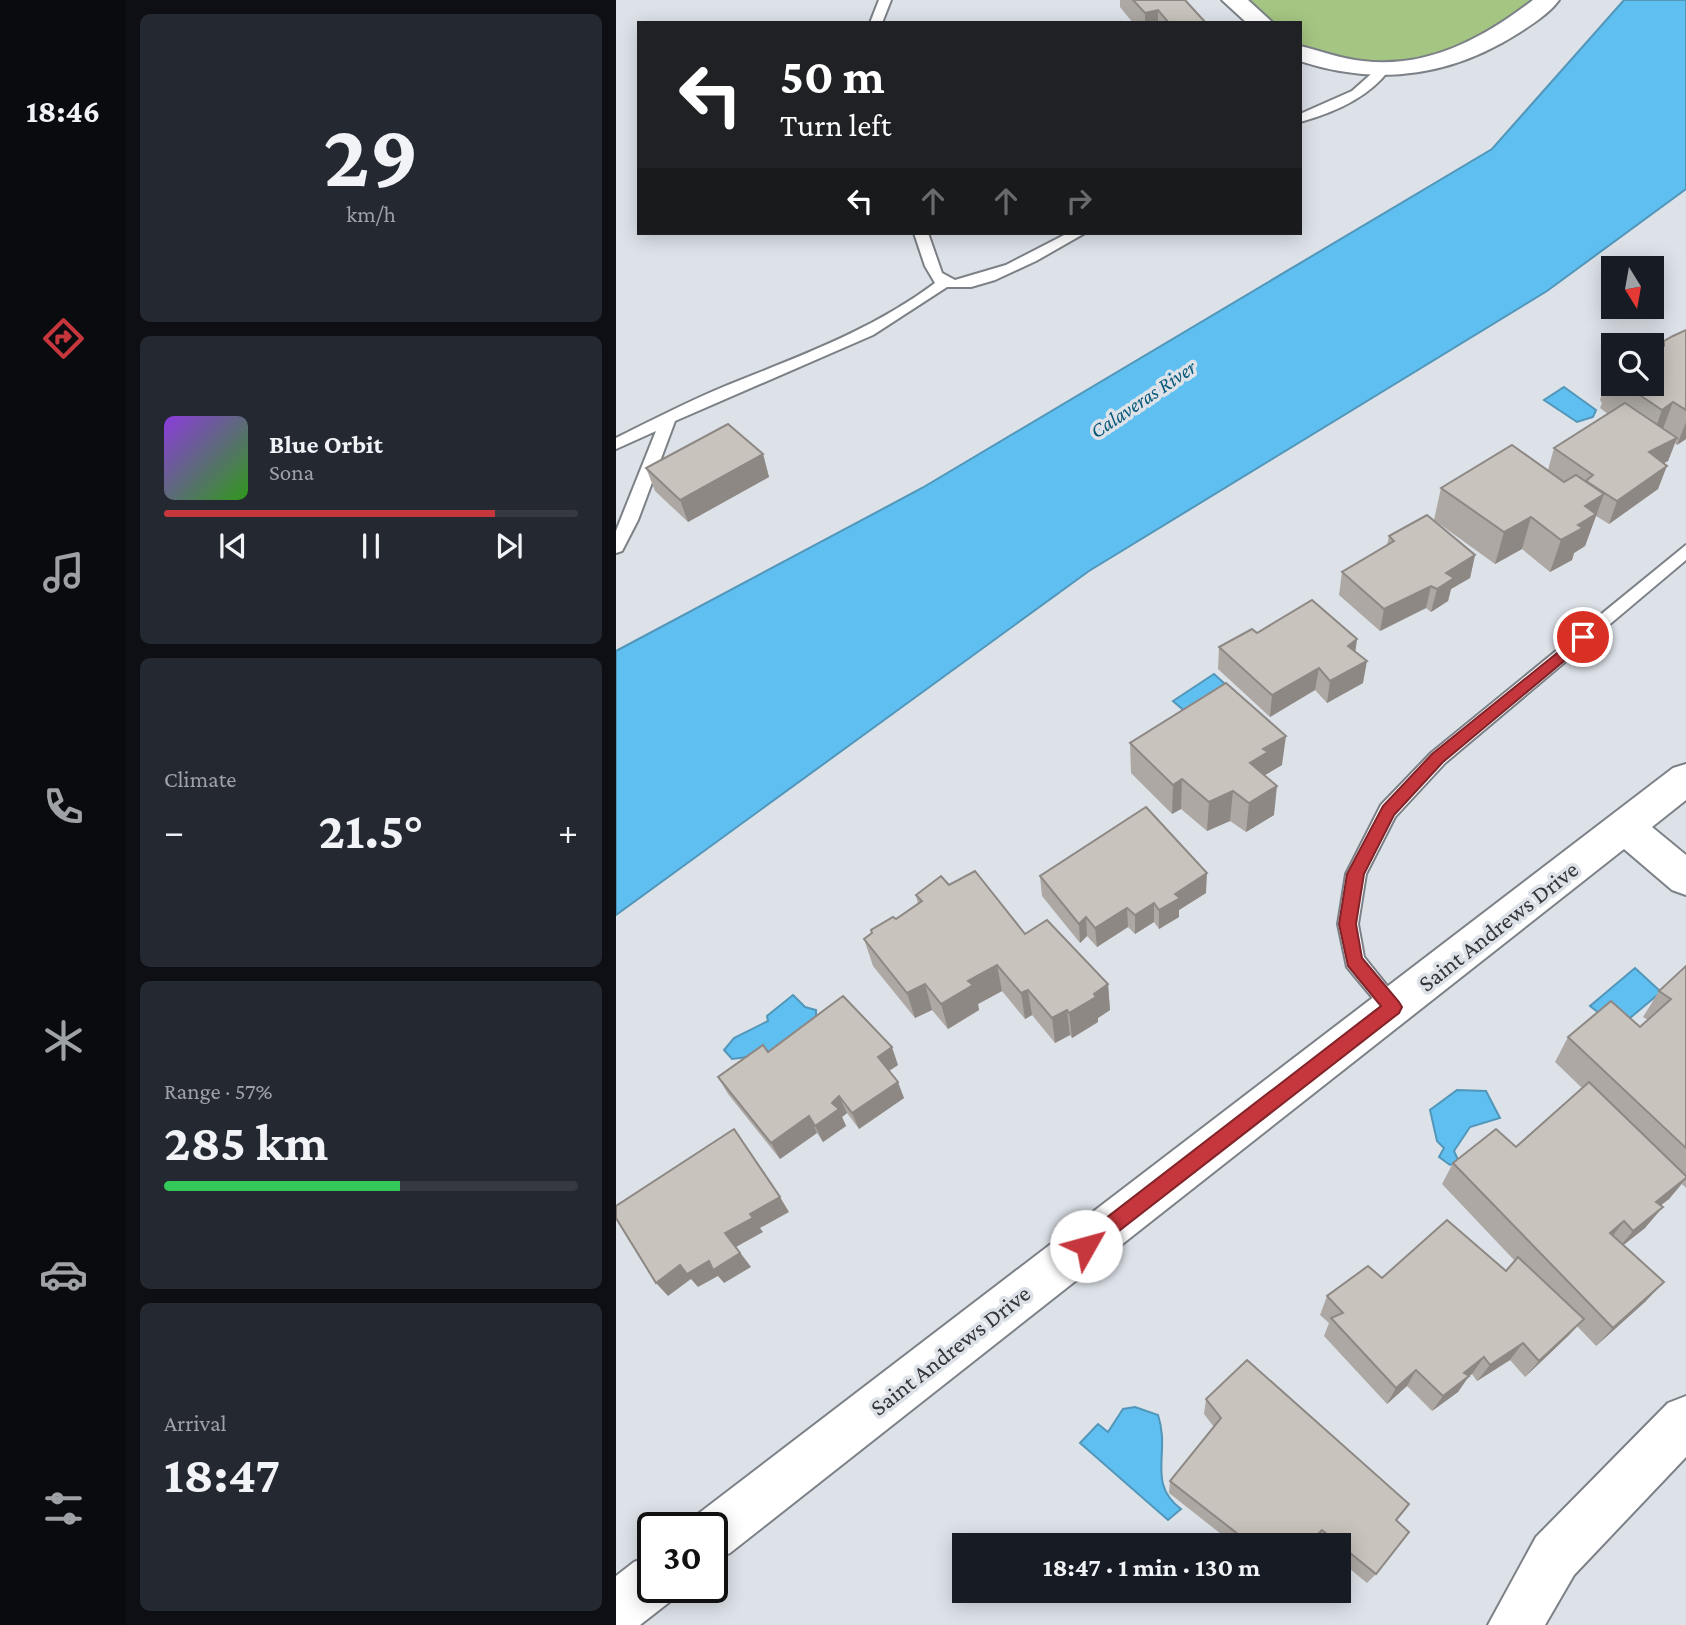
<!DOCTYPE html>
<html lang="en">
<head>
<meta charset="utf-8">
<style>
  body { margin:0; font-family:"Crimson Pro",serif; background:#242831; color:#f1f3f6; height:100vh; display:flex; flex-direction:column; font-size:26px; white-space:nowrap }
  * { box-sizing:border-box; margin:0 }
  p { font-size:23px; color:#9ea1a6 }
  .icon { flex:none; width:38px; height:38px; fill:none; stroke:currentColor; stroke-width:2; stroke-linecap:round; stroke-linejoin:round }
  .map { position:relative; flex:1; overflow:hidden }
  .details { display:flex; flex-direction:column; gap:14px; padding:14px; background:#0d0f14; width:490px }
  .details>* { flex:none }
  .guide { position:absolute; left:21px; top:21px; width:665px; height:214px; border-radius:0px; box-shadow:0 4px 18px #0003; background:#202124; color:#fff; overflow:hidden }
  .needle { width:46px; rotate:169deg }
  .controls { position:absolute; left:985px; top:256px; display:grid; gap:14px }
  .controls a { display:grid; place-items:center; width:63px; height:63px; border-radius:0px; background:#171b24; box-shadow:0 4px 18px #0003; font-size:35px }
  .speed { position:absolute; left:21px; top:1512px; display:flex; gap:14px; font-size:35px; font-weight:700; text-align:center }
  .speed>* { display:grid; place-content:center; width:91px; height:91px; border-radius:50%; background:#171b24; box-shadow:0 4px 18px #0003; line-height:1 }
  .speed .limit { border:4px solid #111; border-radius:10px; background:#fff; color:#111 }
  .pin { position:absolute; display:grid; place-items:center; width:60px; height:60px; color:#fff; margin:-30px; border:4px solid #fff; border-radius:50%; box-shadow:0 2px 7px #0007 }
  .me { position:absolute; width:77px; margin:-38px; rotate:52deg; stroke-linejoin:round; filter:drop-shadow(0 0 5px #0008) }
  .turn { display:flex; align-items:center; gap:24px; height:147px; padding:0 28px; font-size:32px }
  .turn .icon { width:91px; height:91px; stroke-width:2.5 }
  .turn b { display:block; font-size:49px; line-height:60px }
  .lanes { display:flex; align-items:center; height:66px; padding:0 28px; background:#0003; justify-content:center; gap:35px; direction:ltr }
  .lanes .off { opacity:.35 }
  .big { font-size:52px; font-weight:700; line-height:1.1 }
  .details .widget { flex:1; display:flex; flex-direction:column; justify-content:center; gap:10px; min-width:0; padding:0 24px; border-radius:10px; background:#242831 }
  .details .dial { align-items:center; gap:0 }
  .dial b { font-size:91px; line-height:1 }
  .song { display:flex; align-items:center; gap:21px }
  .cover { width:84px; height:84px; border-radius:10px; background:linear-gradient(135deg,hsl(270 70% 55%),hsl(110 70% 35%)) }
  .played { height:7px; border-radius:4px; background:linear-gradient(90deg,#c6363d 80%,#363941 80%) }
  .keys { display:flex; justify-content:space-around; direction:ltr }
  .heat { display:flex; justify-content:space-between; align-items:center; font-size:38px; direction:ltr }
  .charge { height:10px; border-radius:5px; background:linear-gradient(90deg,#34c759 57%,#363941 0) }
  .trip { position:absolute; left:336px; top:1533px; width:399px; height:70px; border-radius:0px; background:#171b24; box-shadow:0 4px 18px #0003; font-weight:700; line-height:70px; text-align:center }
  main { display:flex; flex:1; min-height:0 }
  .tab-bar { display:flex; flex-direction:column; width:126px; justify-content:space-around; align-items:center; background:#090b0e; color:#9ea1a6 }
  .tab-bar .icon { width:49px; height:49px }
  .tab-bar .on { color:#c6363d }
  .tab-bar b { font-size:32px; color:#f1f3f6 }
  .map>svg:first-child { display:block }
  .green { fill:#a5c683 }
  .water { fill:#5fbff0; stroke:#5296b9; stroke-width:2 }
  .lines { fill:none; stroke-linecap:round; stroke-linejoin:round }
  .lane-casing { stroke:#7c8187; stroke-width:4 }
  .street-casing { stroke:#7c8187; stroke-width:4 }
  .lane { fill:#fff; fill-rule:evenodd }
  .street { fill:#fff; fill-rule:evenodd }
  .wall { fill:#ada8a3 }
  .shaded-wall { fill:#8d8884 }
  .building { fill:#c9c3bd; stroke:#8d8884; stroke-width:2 }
  .route { fill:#c6363d; stroke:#812328; stroke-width:2 }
  .labels { text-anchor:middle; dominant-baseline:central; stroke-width:7; stroke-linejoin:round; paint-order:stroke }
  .far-water-label { font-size:21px; font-style:italic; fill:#085879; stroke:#dde2e9 }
  .street-label { font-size:24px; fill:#343639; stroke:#dde2e9 }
</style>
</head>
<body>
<main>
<nav class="tab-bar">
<b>18:46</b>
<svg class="icon on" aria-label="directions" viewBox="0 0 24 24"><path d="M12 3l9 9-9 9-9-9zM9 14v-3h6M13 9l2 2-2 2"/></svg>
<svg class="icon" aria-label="music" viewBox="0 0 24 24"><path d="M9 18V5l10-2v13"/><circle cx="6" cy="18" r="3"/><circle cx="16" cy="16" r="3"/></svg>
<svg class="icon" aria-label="phone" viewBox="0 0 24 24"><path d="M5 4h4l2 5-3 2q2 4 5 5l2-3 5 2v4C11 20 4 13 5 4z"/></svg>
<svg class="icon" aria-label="climate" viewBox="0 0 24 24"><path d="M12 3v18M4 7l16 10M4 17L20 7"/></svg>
<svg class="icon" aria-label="car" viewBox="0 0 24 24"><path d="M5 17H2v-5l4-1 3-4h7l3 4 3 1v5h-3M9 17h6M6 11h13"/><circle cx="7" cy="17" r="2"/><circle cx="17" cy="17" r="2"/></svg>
<svg class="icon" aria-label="filters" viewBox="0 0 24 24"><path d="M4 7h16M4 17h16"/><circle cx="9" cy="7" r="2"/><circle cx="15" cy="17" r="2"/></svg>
</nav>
<section class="details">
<div class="widget dial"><b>29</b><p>km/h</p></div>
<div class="widget">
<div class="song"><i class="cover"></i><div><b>Blue Orbit</b><p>Sona</p></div></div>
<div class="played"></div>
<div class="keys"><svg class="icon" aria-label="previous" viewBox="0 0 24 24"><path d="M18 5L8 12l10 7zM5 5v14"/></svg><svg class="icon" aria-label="pause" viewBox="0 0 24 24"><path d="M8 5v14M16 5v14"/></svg><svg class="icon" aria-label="next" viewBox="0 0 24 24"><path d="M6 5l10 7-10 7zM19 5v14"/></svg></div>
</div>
<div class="widget"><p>Climate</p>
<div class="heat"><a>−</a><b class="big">21.5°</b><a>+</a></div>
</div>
<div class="widget"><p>Range · 57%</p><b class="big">285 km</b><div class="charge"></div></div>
<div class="widget"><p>Arrival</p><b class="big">18:47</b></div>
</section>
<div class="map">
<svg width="1070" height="1625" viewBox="0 0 1070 1625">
  <rect width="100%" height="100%" fill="#dde2e9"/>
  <polygon class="green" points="618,0 926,0 872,41 789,70 684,50 684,23 645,23"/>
  <g class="water">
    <polygon points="1008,0 1070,0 1070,189 931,291 473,571 0,915 0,651 306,488 876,149"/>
    <polygon points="948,387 980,410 977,417 961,422 928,400"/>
    <polygon points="598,674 621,695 581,722 557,701"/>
    <polygon points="1019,968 1045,992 1002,1028 974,1006"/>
    <polygon points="177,995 189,1007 200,1010 200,1020 155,1054 116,1059 108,1050 118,1038 152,1021 151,1016"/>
    <polygon points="841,1090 870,1091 884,1118 854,1127 838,1151 843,1162 834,1165 823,1157 828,1148 821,1141 814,1110"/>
    <path d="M519,1407L542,1415C555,1453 530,1483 565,1509L552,1520L464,1443L482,1424L492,1432L507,1409Z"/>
  </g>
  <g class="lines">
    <g class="lane-casing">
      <g id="lane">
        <polygon points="263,0 275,0 266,23 254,23"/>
        <path d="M763,67L773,70C752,98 717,113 684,122V114L736,91Z"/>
        <path d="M298,233H312L326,273L339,280L390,265L452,233H469L420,261L379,280L355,287H331L257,335L59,421L22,520L6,551L0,553V531L40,431L0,449V438C36,420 71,402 107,387C181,357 255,331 319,283L309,266Z"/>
        <polygon points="1070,545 1070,560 829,763 779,817 750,874 742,924 748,957 788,1007 784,1014 777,1016 770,1014 731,967 722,924 730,874 765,805 815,753"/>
      </g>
    </g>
    <g class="street-casing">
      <g id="street">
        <polygon points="606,0 632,0 657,23 631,23"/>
        <path d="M917,0H943C933,14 915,25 901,34C833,77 760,86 684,61V46C706,51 725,59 747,61C811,69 868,38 917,0Z"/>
        <polygon points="1070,764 1070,800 1036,827 1070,855 1070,895 1056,890 1008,849 114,1553 96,1561 96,1528 73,1528 78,1517 1057,768"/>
        <polygon points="1070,1396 1070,1457 958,1575 929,1625 872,1625 920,1537 1052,1403"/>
        <polygon points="37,1555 37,1587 61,1587 56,1600 24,1625 0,1625 0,1576 18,1562"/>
      </g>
    </g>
    <use href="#lane" class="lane"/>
    <use href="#street" class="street"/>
  </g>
  <g class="wall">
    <polygon points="504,0 569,0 590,23 517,23 504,7"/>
    <polygon points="1070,330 1070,439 1061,445 1059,443 1052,461 1047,463 1042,489 993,524 980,516 969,546 958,553 956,560 934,572 906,549 879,564 818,520 825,488 932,470 938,448 992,414 984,408 986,403 984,400 995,367 998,366 998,383 1036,383 1048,341"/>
    <polygon points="147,454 153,477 72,522 39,491 30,468"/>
    <polygon points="773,536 859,555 854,578 835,589 832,601 815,612 810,608 764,631 723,595 726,572 771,545"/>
    <polygon points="641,633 741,639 739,652 747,683 711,703 699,690 654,717 602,669 603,647"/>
    <polygon points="514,743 666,765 649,775 658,815 630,832 614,821 591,831 565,809 556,814 515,773"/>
    <polygon points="424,876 590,893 563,910 563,917 543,929 538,922 519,934 512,927 481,947 471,936 464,943 426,896"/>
    <polygon points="333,885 409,934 492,984 494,1010 482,1018 482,1022 456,1038 454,1035 439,1043 416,1015 409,1019 386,991 362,1004 363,1010 332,1029 316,1010 299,1018 257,966 248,939 256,933 255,930 280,919 302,904 300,895"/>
    <polygon points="1070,966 1070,1188 1066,1184 1053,1199 1045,1205 1029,1228 1007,1245 1030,1301 980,1346 961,1326 952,1336 909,1377 894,1360 861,1381 856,1374 853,1376 842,1392 816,1411 791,1386 771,1404 708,1336 713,1323 704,1315 711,1296 766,1278 890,1271 899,1261 826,1184 837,1163 900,1147 966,1088 939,1062 952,1037 1024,1027 1032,1020 1027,1017 1043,991"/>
    <polygon points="152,1052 282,1065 273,1071 288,1098 243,1129 231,1113 226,1117 230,1126 207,1142 201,1133 164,1159 112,1094 102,1077"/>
    <polygon points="590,1399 780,1520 760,1574 751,1583 723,1560 723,1545 705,1545 699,1540 695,1545 619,1545 553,1493 554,1481 598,1427 588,1414"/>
  </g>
  <g class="shaded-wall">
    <polygon points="542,10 542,23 529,23 529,13"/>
    <polygon points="1057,402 1045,434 1034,443 1046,410"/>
    <polygon points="1070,422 1070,439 1061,445"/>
    <polygon points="1061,438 1052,461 1025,475 1033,452"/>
    <polygon points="147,454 153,477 72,522 64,500"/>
    <polygon points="1051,466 1042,489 993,524 1001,501"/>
    <polygon points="988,494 969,546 958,553 956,560 934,572 945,540 969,506"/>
    <polygon points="915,517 906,549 879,564 888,532"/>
    <polygon points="859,555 854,578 835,589 832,601 815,612 821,589 830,573"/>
    <polygon points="815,586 810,608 764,631 768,609"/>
    <polygon points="741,639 738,661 732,646"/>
    <polygon points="751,661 747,683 711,703 714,681"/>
    <polygon points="703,668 699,690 654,717 656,695"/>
    <polygon points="670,736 666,765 649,775 634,763 647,749"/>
    <polygon points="566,779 565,809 556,814 557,785"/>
    <polygon points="661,786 658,815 630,832 633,803"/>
    <polygon points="617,791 614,821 591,831 593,802"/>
    <polygon points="591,873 590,893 563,910 563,917 543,929 543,910 559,894"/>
    <polygon points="538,903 538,922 519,934 519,915"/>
    <polygon points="511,908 512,927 481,947 479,928"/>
    <polygon points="470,917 471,936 464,943 463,924"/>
    <polygon points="381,965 386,991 362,1004 363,1010 332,1029 325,1004 352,981"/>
    <polygon points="309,984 316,1010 299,1018 291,993"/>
    <polygon points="492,984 494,1010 482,1018 482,1022 456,1038 453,1013"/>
    <polygon points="412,990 416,1015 409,1019 405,993"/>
    <polygon points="451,1010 454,1035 439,1043 436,1018"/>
    <polygon points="276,1047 282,1065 268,1074 262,1057"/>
    <polygon points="282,1082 288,1098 243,1129 236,1113"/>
    <polygon points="223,1096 231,1113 226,1117 230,1126 207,1142 199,1126 216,1103"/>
    <polygon points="193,1116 201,1133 164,1159 155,1143"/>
    <polygon points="1070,1178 1053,1199 1023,1222 1040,1202"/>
    <polygon points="164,1197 173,1212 144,1228 147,1232 120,1247 135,1267 108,1283 102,1276 82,1287 75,1279 52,1296 40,1283 134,1214"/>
    <polygon points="1047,1207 1029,1228 1000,1251 1017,1231"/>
    <polygon points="1008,1221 992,1242 994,1233"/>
    <polygon points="1048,1282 1030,1301 980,1346 997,1328"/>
    <polygon points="968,1319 952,1336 909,1377 923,1361"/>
    <polygon points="907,1343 894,1360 861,1381 874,1365"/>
    <polygon points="868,1357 856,1374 836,1389 848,1373"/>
    <polygon points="800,1370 791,1386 771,1404 780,1388"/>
    <polygon points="853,1376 842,1392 816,1411 827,1396"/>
    <polygon points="706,1530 699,1540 695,1545 691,1545"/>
  </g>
  <g class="building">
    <polygon points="517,0 569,0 590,23 553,23 542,10 529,13"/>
    <polygon points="1070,330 1070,410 1057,402 1046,410 1006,383 1036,383 1036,352 1048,346 1048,341 1057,336"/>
    <polygon points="1009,403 1061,438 1033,452 1051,466 1001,501 970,481 977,475 938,448"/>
    <polygon points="112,424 147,454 64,500 30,468"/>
    <polygon points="896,445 948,482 960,475 988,494 969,506 980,514 962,525 967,528 945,540 915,517 888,532 825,488"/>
    <polygon points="811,515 859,555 830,573 838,578 821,589 815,586 768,609 726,572 778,541 773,536"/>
    <polygon points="696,600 741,639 732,646 751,661 714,681 703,668 656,695 603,647 636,629 641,633"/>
    <polygon points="610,683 670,736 647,749 652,752 634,763 661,786 633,803 617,791 593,802 566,779 557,785 514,743"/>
    <polygon points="530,807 591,873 559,894 564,898 543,910 538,903 519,915 511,908 479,928 470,917 463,924 424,876"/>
    <polygon points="359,871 409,934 431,920 492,984 478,994 480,997 453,1013 451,1010 436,1018 412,990 405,993 381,965 352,981 357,985 325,1004 309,984 291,993 248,939 256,933 255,930 277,917 280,919 306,901 300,895 325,876 333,885"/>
    <polygon points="1070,966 1070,1148 952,1037 995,1001 1024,1027 1055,999 1043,991"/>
    <polygon points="227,996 276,1047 262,1057 282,1082 236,1113 223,1096 216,1103 223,1109 199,1126 193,1116 155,1143 102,1077 147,1045 152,1052"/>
    <polygon points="973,1082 1070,1176 1070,1178 1040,1202 1047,1207 1017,1231 1008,1221 994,1233 1048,1282 997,1328 837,1163 880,1129 900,1147"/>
    <polygon points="118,1129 164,1197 134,1214 137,1218 109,1233 124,1253 97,1270 93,1261 71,1274 64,1265 40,1283 0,1218 0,1206"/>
    <polygon points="831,1220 890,1271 902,1257 968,1319 923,1361 907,1343 874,1365 868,1357 848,1373 853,1376 827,1396 800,1370 780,1388 715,1318 727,1313 711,1296 752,1266 766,1278"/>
    <polygon points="631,1360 793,1504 780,1520 793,1532 760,1574 706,1530 691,1545 636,1545 554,1481 605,1418 590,1399"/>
  </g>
  <polygon class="route" points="967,632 972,633 972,641 827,762 778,815 748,874 740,924 746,958 783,1002 786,1007 783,1013 476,1252 470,1255 463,1252 460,1246 463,1239 765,1006 732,966 723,924 731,874 767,806 816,754"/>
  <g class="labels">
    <g class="far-water-label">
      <text transform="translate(527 399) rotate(-34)">Calaveras River</text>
    </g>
    <g class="street-label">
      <text transform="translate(882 926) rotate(-38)">Saint Andrews Drive</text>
      <text transform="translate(334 1350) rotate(-38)">Saint Andrews Drive</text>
    </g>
  </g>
</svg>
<div class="controls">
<a><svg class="needle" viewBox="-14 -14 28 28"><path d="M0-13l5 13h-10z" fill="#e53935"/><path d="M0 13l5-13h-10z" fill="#9ea1a6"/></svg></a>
<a><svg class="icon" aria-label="search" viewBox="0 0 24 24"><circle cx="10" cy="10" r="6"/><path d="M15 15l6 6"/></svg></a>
</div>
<div class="speed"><div class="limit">30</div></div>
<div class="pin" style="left:967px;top:637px;background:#d93025"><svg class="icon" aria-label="arrive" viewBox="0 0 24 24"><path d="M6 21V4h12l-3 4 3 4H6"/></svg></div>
<svg class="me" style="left:470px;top:1246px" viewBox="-20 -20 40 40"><circle r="19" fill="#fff"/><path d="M0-13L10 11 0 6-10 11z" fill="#c6363d"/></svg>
<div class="trip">18:47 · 1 min · 130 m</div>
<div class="guide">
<div class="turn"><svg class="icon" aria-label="left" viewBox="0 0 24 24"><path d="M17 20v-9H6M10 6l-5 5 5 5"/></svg><div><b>50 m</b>Turn left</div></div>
<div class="lanes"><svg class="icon" aria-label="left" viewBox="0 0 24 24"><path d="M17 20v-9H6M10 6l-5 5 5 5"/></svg><svg class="icon off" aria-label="ahead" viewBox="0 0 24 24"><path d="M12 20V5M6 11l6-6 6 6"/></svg><svg class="icon off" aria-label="ahead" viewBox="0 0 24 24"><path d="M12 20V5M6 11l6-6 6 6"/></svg><svg class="icon off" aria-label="right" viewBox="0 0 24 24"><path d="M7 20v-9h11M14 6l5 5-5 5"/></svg></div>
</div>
</div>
</main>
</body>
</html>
